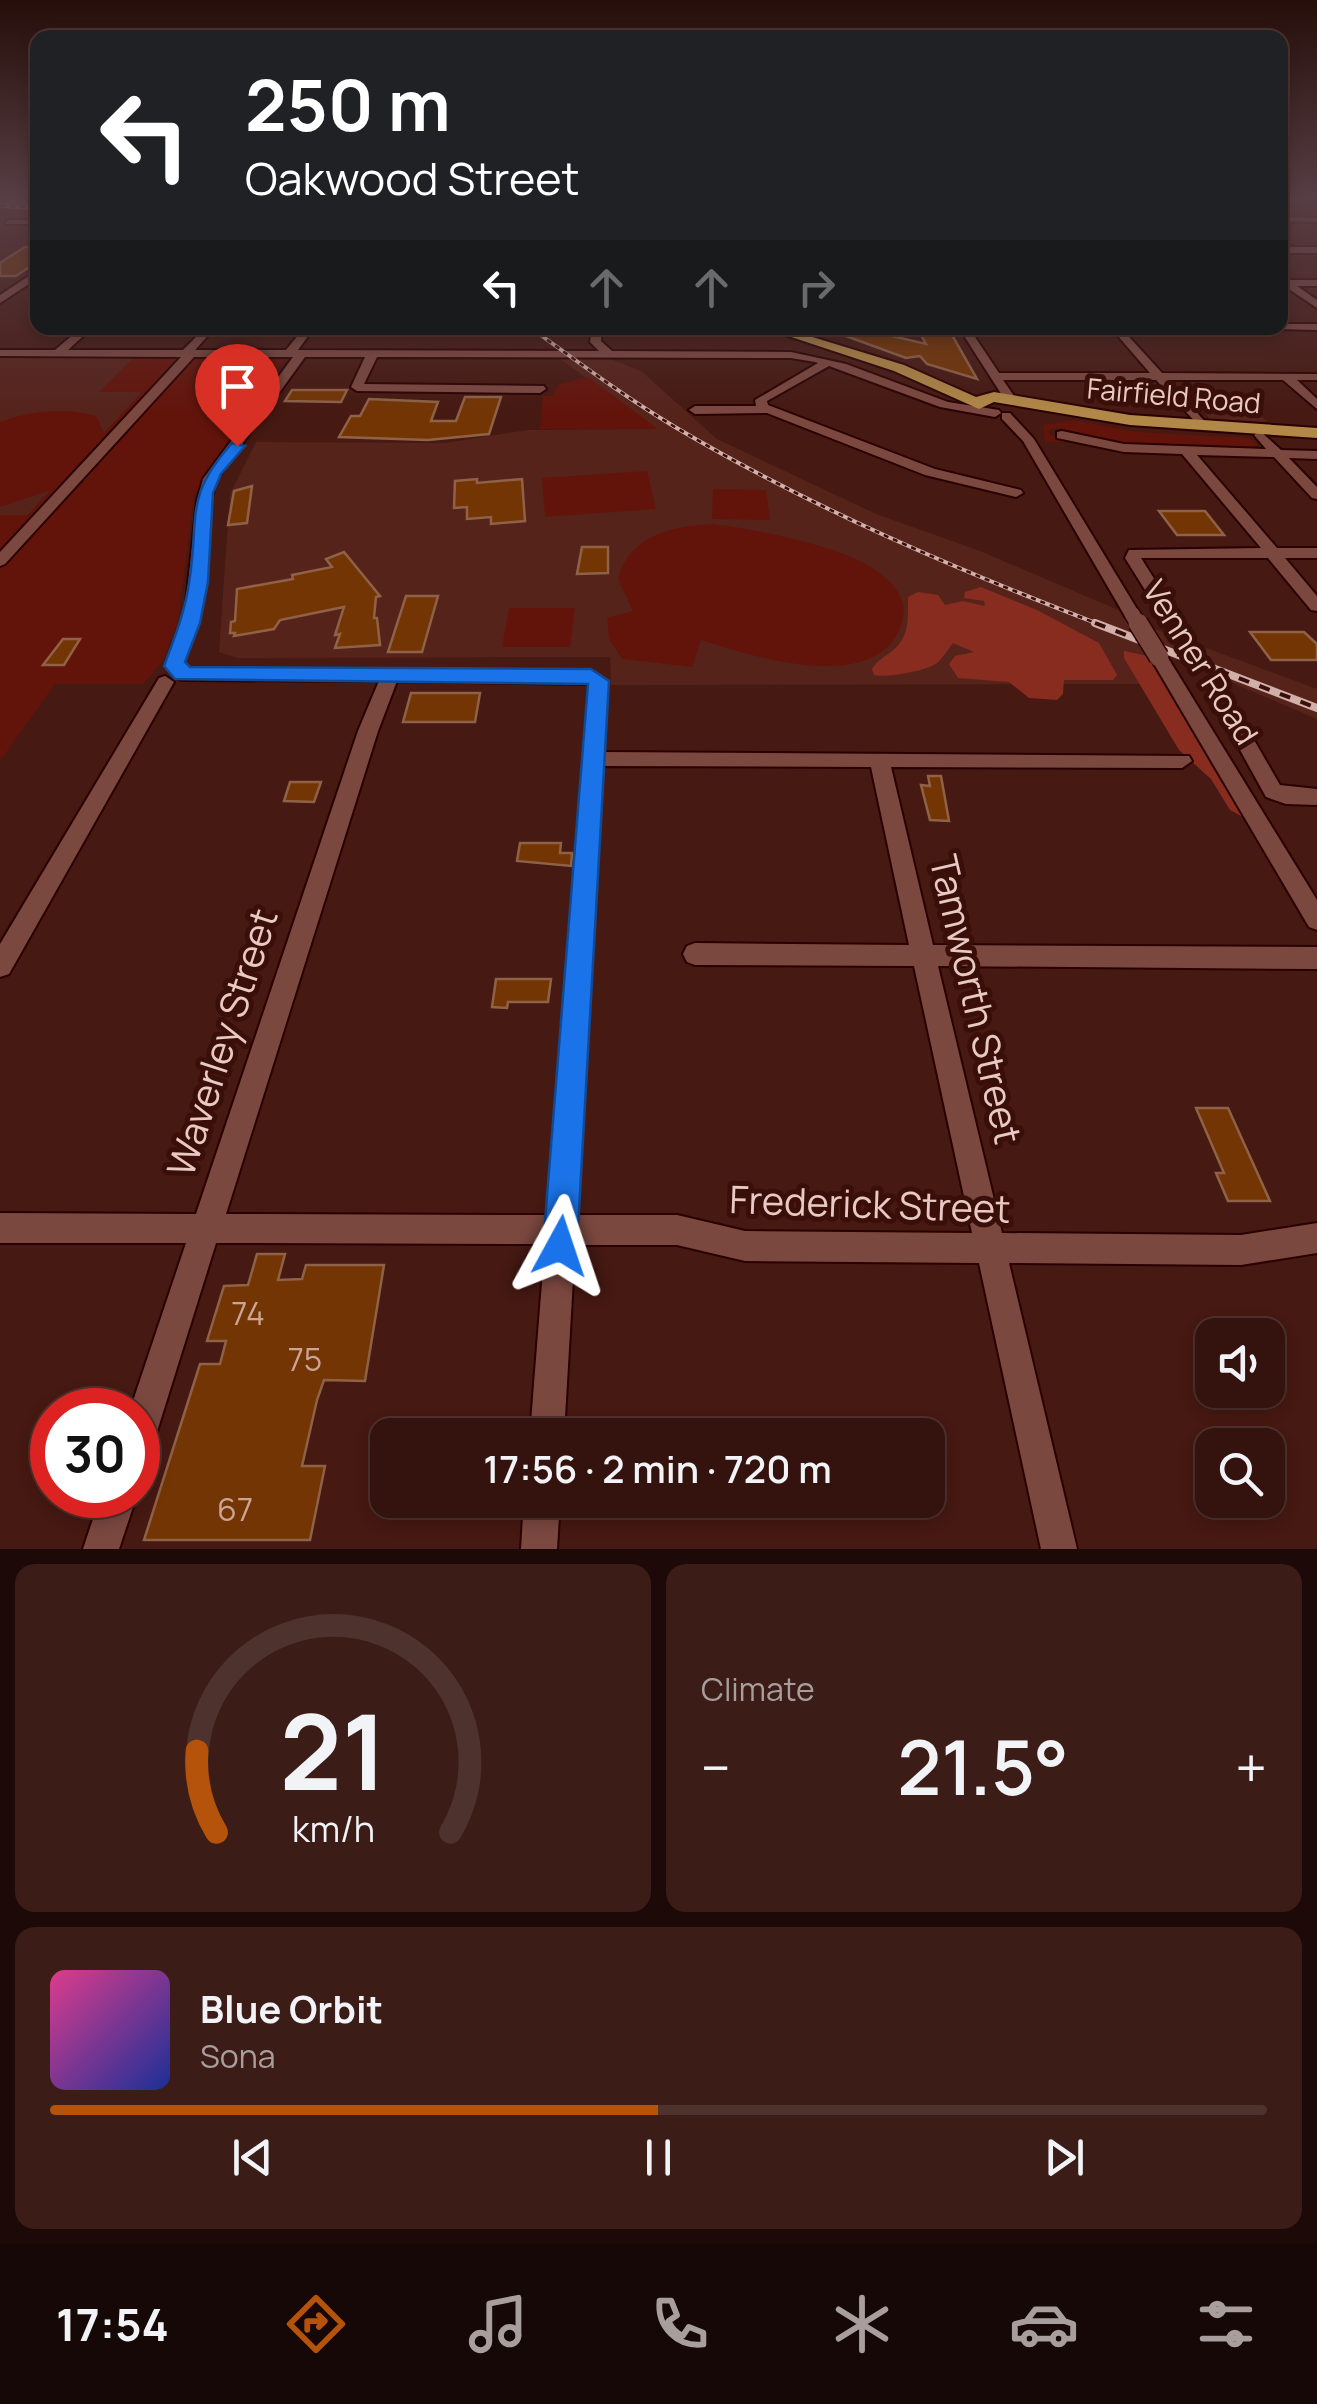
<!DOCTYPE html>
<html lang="en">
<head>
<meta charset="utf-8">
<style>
  body { margin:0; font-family:Manrope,sans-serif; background:#3c1c17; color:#f1f3f6; height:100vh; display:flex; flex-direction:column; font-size:38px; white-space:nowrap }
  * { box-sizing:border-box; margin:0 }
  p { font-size:32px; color:#a99e9e }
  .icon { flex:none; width:55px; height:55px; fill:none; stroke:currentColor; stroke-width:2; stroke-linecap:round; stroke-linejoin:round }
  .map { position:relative; height:1549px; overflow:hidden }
  .sheet { display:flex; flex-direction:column; gap:15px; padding:15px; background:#1d0a08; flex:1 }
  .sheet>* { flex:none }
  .guide { position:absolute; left:30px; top:30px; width:1258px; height:305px; border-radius:20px; box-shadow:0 5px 15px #0003,0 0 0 2px #4e322e; background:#202124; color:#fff; overflow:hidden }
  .controls { position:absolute; left:1195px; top:1318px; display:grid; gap:20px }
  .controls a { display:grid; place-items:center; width:90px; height:90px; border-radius:20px; background:#34130e; box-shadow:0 5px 15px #0003,0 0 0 2px #4e322e; font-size:50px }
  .speed { position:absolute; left:30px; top:1388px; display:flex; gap:20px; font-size:50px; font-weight:700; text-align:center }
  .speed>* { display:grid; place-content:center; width:130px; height:130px; border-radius:50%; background:#34130e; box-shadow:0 5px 15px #0003,0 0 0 2px #4e322e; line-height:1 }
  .speed .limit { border:15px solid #d22; background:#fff; color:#111 }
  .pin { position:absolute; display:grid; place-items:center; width:85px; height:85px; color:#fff; margin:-102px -42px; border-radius:50% 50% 50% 0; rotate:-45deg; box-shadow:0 0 10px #0007 }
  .pin .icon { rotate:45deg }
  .me { position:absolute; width:110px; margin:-55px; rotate:5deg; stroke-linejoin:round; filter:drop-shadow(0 0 8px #0008) }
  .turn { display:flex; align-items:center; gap:35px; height:210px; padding:0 50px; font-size:45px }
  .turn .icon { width:130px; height:130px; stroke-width:2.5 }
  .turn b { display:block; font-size:70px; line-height:85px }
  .lanes { display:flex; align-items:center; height:95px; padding:0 50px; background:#0003; justify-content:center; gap:50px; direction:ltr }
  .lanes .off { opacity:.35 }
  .big { font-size:75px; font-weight:600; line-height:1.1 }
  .sheet .tile { flex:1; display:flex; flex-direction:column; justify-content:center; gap:15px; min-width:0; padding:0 35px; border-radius:20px; background:#3c1c17 }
  .sheet .dial { align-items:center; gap:0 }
  .dial svg { height:260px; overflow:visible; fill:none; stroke:#4e322e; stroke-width:7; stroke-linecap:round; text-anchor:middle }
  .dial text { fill:#f1f3f6; stroke:none }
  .song { display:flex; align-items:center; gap:30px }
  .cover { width:120px; height:120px; border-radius:15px; background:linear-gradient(135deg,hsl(330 70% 55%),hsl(230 70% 35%)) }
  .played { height:10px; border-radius:5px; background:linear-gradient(90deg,#b45309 50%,#4e322e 50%) }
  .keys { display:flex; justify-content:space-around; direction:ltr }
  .heat { display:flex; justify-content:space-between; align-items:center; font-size:55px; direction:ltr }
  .sheet .tiles { flex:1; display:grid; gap:15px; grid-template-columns:1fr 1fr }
  .tile:last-child { grid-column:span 2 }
  .trip { position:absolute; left:370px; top:1418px; width:575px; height:100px; border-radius:20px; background:#34130e; box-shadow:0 5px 15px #0003,0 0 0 2px #4e322e; font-weight:600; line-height:100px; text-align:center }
  .menu { display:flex; height:160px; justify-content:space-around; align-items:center; background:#150806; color:#a99e9e }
  .menu .icon { width:70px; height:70px }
  .menu .active { color:#b45309 }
  .menu b { font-size:45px; color:#f1f3f6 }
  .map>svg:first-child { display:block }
  .built { fill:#56231b }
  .green { fill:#63140a }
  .forest { fill:#892c20 }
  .building { fill:#733504; stroke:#8f6247; stroke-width:2.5 }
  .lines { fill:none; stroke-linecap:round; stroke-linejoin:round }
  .minor-casing { stroke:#2a0100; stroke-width:4 }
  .major-casing { stroke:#2a0100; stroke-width:4 }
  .minor { fill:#7b4840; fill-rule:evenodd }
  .major { fill:#b18847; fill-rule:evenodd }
  .rail-far1-casing { stroke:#d1b0aa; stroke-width:4 }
  .rail-casing { stroke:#d1b0aa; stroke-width:8 }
  .rail-far1 { stroke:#3a0f09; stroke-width:2.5; stroke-dasharray:5; stroke-linecap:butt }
  .rail { stroke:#3a0f09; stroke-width:4; stroke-dasharray:11; stroke-linecap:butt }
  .minor-bridge-far1-casing { stroke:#2a0100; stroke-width:18; stroke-linecap:butt }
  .minor-bridge-casing { stroke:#2a0100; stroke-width:22; stroke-linecap:butt }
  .minor-bridge-far1 { stroke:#7b4840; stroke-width:15 }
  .minor-bridge { stroke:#7b4840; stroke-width:19 }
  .route { fill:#1a73e8; stroke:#114b97; stroke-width:2.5 }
  .labels { text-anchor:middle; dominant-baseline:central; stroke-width:10; stroke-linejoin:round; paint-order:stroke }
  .far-street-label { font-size:28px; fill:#e8c9c3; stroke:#3a0f09 }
  .street-label { font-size:32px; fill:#e8c9c3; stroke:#3a0f09 }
  .near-number-label { font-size:32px; fill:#cba493 }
  .near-street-label { font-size:38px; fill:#e8c9c3; stroke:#3a0f09 }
</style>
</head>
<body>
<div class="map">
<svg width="1317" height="1549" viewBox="0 0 1317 1549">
  <rect width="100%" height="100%" fill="#461912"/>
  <g class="built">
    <polygon points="0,358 174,358 28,515 0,515"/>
    <polygon points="608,358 641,371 717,439 876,514 980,551 1123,612 1163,684 611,685 610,657 237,658 219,652 230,494 256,442 444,443 528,430 656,429 560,359"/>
    <polygon points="1184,391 1239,394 1267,422 1210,419"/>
    <polygon points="1152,628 1317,689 1317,719 1169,656"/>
  </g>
  <g class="green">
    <path d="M133,358L284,360L194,495L178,621L163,661L143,684H55L0,761V515H28L51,490L0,507V422C29,411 65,407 96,416L104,433L142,392H99Z"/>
    <polygon points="588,377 658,429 540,429 543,396 552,396 559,384"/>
    <path d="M1074,420L1136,432L1249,438L1258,445C1234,454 1130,446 1100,441C1081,438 1068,423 1048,430L1049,434L1066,442H1045L1043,425Z"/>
    <polygon points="647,471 656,509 545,517 542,478"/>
    <polygon points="713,489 766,490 770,520 712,519"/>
    <path d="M713,524C754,529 841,546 874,569C890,580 908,597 903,618C885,699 753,657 701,640L692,667L622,659L609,639L607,618L633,611L618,579C629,535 672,526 713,524Z"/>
    <polygon points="509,608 575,608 570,647 502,647"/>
  </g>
  <g class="forest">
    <path d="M981,587L1037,610L1099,643L1117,675L1113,680H1064L1063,694L1057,700L1029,698L1009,682L958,678L949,664L955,656L974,652L953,643C948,649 943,658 937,663C926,671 887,678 874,675L872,669C878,660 883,658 891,652C910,638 908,618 908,597L918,592L938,595L945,605L963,601L985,606L984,601L964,598L965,592Z"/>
    <polygon points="1124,651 1148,656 1247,819 1230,810 1211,779 1179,750 1124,658"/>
  </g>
  <g class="building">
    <polygon points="25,247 38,247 38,261 16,276 0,276 0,263"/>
    <polygon points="824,328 858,328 926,344 917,328 948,328 977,379 927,364 920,356 906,358"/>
    <polygon points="292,390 347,390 341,402 285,401"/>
    <polygon points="465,397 501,397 489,434 428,440 339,437 351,416 360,416 369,399 438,402 431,421 456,421"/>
    <polygon points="477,479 477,483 522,479 525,521 491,524 491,517 467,519 467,507 454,508 455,481"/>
    <polygon points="252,486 247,523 228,525 234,491"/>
    <polygon points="1159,511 1205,511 1224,535 1177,535"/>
    <polygon points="582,547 608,547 608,573 577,574"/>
    <polygon points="344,552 380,596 376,597 374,618 377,618 380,645 335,648 340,634 335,635 344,607 280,620 274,629 234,636 235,633 230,633 231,622 235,621 237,589 293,579 292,575 332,567 326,559"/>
    <polygon points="406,596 438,596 422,652 388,652"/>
    <polygon points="1250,632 1304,632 1317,644 1317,660 1271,660"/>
    <polygon points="63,639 80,639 64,665 43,665"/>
    <polygon points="411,693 480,693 475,722 403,722"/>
    <polygon points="928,776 941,776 949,821 930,820 921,785 930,786"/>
    <polygon points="290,782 321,782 314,802 284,801"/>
    <polygon points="520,843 561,843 560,853 572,853 571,866 517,861"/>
    <polygon points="496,979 551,979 548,1002 508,1002 507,1008 492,1007"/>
    <polygon points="1196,1108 1228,1108 1270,1201 1228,1201 1216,1173 1224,1173"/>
    <polygon points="257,1254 285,1254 278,1280 302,1279 306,1265 384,1265 365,1381 324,1380 317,1400 302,1466 325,1466 310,1540 144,1540 200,1364 220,1364 226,1341 207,1341 224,1286 248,1285"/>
  </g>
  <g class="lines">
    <g class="minor-casing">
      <g id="minor">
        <polygon points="1280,217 1317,218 1317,222 1280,221"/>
        <polygon points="8,220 38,220 38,224 5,224"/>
        <rect x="1280" y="247" width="37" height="6"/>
        <polygon points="38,270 38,278 0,303 0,295"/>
        <polygon points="1280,275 1289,280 1317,280 1317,286 1297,286 1317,300 1317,308 1283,285"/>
        <polygon points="1280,324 1317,324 1317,330 1276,329"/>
        <path d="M81,328H92L68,350H183L205,328H215L195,350H286L304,328H314L298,350L599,351L590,342L592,328H602L601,341L612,351L791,352L846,364L948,402L999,410L1001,413L995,417L940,407L829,366L767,401L768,405L935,469L1021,490L1023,493L1016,497L925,475L767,413L695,414L689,410L695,406H756L755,400L818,363L815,362L791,358L377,357L364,384L544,386L546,389L540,393L357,391L351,387L365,357H305L217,479L211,501L201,612L182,668L588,670L607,681L603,752L1189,756L1192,761L1182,768L891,767L933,945L1317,947V969L938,966L1002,1233L1241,1235L1317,1223V1253L1241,1265L1009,1263L1077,1549H1041L979,1263L745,1261L677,1245H575L564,1435H530L545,1244L216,1243L155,1438L150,1450L138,1455V1410H130L186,1243H0V1213L196,1214L358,731L379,681L182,680L176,678L174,672L165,666L185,612L197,501L203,479L293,357H194L5,564L0,566V552L181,357L0,356V350H55ZM397,681L589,684L547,1215L226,1214L378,731ZM602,766L871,767L909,945L695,943L687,946L683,954L687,962L695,965L914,966L972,1233L745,1231L677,1215H577Z"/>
        <polygon points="959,328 969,328 999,373 1150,373 1111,328 1121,328 1162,373 1317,374 1317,380 1297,380 1317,399 1317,409 1283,380 1168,380 1208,425 1202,429 1156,380 1003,380 1017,400 1011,404 1007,403"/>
        <polygon points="1002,413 1010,413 1034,439 1140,614 1138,618 1126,618 1023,441 1002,419"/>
        <polygon points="1062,431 1124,444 1266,449 1254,435 1260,431 1281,450 1317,451 1317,459 1289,458 1317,487 1317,499 1312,498 1274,457 1197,455 1277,548 1317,548 1317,558 1285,558 1317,596 1317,611 1311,610 1268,558 1141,558 1181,621 1179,625 1167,625 1125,558 1129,550 1261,548 1182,454 1124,452 1057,438 1057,432"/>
        <polygon points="1159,651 1165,653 1317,900 1317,930 1309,927 1150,657"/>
        <polygon points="165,676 174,682 9,974 0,977 0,944 159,678"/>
        <polygon points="1232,712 1239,714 1280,785 1317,789 1317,805 1286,804 1266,797 1223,719"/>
        <polygon points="101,1495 137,1495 119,1549 83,1549"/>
        <polygon points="524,1500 560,1500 557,1549 521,1549"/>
      </g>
    </g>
    <g class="major-casing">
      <g id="major">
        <polygon points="0,198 38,199 38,205 0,204"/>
        <polygon points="764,328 783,328 904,365 976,397 994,392 1130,415 1317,428 1317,438 1130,425 994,402 979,409 894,371"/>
      </g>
    </g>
    <use href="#minor" class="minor"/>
    <use href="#major" class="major"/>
    <g class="rail-far1-casing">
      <g id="rail-far1">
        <polyline points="0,206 38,208"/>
        <path d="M531,328C578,362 625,397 675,427C810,507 955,569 1101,625"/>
      </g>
    </g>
    <g class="rail-casing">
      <polyline id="rail" points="1095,623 1317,708"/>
    </g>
    <use href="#rail-far1" class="rail-far1"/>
    <use href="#rail" class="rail"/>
    <g class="minor-bridge-far1-casing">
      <polyline id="minor-bridge-far1" points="1132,614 1139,625"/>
    </g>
    <g class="minor-bridge-casing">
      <polyline id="minor-bridge" points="1138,623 1159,657"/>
    </g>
    <use href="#minor-bridge-far1" class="minor-bridge-far1"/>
    <use href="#minor-bridge" class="minor-bridge"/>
  </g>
  <linearGradient id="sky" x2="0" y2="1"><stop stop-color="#260e0a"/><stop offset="0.48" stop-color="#573e44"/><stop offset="1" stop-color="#573e44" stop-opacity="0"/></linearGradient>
  <rect width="1317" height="414" fill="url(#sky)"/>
  <path class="route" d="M232,443L245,446L221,474L213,493L208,582L200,623L185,662L190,667L591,669L609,681L577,1246L572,1258L560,1263L548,1258L543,1246L588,684L175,679L164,666C174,639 185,612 189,583C200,516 183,498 232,443Z"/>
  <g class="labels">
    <g class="far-street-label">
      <text transform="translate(1174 395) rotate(5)">Fairfield Road</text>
    </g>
    <g class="street-label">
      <text transform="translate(1201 662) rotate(58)">Venner Road</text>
    </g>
    <g class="near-number-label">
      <text x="248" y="1313">74</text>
      <text x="305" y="1359">75</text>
      <text x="235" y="1509">67</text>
    </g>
    <g class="near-street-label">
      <text transform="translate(977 999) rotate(77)">Tamworth Street</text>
      <text transform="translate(221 1042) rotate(-72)">Waverley Street</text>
      <text transform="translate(870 1203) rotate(2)">Frederick Street</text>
    </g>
  </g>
</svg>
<div class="controls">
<a><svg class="icon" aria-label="sound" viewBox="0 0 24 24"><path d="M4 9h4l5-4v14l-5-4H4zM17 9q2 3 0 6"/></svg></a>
<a><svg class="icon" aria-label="search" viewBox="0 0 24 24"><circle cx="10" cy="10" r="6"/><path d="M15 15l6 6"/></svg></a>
</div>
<div class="speed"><div class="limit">30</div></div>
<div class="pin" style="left:237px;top:446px;background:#d93025"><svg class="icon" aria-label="arrive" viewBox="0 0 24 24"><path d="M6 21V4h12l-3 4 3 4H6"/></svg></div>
<svg class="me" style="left:560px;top:1246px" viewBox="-20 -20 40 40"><path d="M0-17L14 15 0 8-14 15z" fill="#1a73e8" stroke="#fff" stroke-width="4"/></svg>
<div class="trip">17:56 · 2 min · 720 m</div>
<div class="guide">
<div class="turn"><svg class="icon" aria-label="left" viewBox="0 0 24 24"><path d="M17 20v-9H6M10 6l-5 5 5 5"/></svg><div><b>250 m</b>Oakwood Street</div></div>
<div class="lanes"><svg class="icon" aria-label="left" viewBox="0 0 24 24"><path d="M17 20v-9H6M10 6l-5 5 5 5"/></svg><svg class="icon off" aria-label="ahead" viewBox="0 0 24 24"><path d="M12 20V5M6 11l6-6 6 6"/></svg><svg class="icon off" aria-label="ahead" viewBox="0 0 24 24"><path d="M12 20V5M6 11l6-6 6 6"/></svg><svg class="icon off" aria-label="right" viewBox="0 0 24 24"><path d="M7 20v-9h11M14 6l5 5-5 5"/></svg></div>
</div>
</div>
<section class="sheet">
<div class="tiles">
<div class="tile dial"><svg viewBox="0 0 100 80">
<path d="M14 69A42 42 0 1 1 86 69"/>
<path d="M14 69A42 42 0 0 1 8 44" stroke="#b45309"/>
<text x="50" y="56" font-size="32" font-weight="700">21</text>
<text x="50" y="72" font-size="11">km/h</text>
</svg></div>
<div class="tile"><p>Climate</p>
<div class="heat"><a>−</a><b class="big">21.5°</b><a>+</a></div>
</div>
<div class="tile">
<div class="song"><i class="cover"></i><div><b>Blue Orbit</b><p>Sona</p></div></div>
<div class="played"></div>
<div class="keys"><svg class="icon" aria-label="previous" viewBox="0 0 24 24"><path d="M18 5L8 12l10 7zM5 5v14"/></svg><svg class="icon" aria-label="pause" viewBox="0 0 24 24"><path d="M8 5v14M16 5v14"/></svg><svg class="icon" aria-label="next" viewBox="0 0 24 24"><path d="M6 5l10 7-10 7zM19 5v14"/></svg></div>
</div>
</div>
</section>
<nav class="menu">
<b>17:54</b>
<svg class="icon active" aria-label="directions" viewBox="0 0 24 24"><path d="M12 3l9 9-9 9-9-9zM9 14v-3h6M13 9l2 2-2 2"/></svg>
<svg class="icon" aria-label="music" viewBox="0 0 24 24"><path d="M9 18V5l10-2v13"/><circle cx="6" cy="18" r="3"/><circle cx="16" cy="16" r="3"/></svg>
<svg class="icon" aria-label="phone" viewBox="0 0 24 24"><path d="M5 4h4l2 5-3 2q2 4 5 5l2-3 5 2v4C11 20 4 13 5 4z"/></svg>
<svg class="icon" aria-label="climate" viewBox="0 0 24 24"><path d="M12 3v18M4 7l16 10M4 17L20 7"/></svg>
<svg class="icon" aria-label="car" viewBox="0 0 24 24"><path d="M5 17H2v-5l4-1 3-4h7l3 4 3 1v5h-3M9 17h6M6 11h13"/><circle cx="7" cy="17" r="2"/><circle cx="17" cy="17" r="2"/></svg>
<svg class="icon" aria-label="filters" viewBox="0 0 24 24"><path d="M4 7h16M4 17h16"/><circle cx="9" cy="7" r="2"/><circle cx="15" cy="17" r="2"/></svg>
</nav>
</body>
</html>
